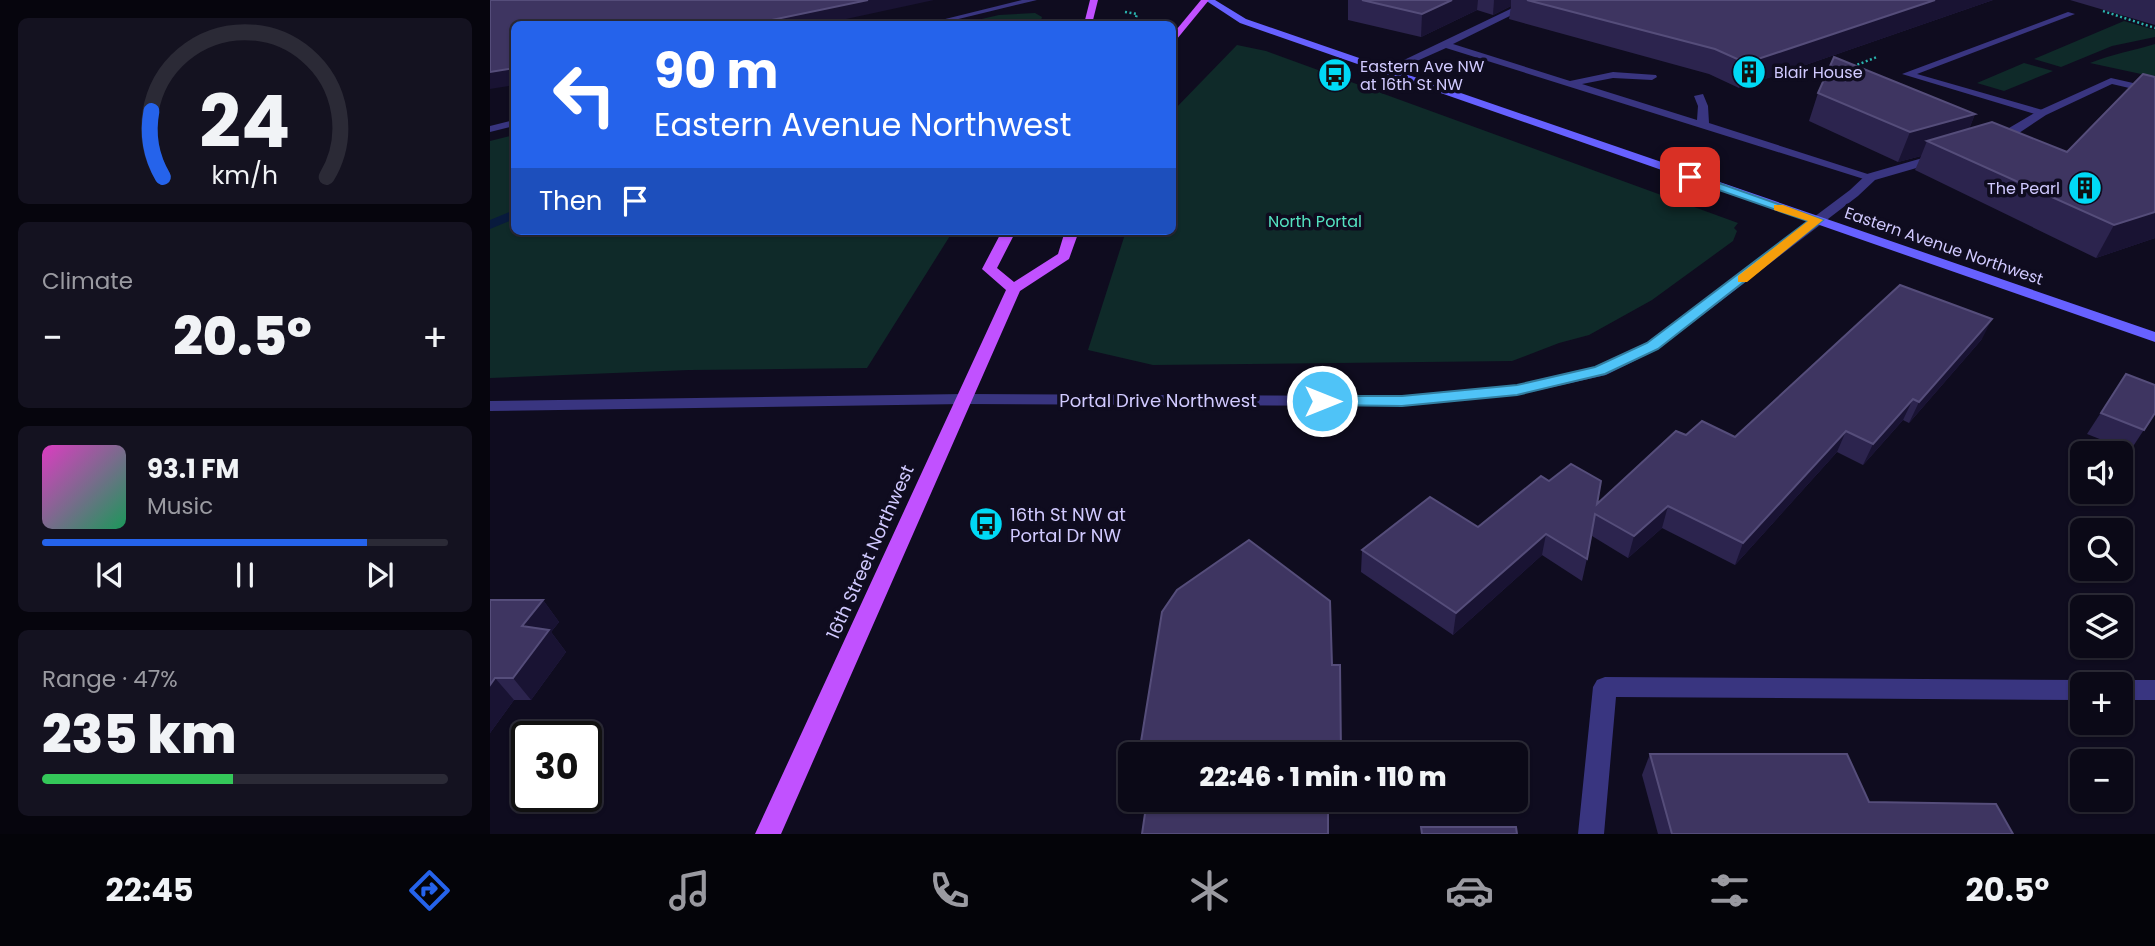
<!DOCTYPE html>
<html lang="en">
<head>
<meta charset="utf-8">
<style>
  body { margin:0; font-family:Poppins,sans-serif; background:#141220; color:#f1f3f6; height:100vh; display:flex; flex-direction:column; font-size:26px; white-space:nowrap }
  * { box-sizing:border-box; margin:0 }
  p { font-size:23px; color:#9a9aa1 }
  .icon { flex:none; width:38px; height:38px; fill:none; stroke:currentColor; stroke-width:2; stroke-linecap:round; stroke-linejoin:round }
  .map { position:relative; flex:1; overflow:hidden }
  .sheet { display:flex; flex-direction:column; gap:18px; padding:18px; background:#06050d; width:490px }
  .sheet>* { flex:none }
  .guide { position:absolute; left:21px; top:21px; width:665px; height:214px; border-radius:10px; box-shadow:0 2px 5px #0004,0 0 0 2px #2b2a36; background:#2563eb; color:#fff; overflow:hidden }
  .fabs { position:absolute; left:1580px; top:441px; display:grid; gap:14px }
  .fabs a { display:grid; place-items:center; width:63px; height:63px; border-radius:10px; background:#0b0917; box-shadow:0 2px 5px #0004,0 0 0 2px #2b2a36; font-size:35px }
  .speed { position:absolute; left:21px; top:721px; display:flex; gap:14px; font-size:35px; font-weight:700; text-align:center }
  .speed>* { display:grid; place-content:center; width:91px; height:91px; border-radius:50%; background:#0b0917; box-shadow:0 2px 5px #0004,0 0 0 2px #2b2a36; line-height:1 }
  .speed .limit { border:4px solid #111; border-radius:10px; background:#fff; color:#111 }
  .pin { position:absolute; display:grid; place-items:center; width:60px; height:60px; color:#fff; margin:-30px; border-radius:14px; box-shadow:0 4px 10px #0006 }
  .me { position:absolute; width:77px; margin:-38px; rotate:90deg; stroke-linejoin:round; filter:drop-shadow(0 0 5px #0008) }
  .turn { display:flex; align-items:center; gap:24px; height:147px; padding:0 28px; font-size:32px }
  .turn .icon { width:91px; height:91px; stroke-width:2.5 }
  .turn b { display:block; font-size:49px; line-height:60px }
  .then { display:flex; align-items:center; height:66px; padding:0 28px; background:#0003; gap:14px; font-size:26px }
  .big { font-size:52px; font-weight:800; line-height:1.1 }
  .sheet .tile { flex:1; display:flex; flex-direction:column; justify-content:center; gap:10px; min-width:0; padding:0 24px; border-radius:10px; background:#141220 }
  .sheet .dial { align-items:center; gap:0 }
  .dial svg { height:182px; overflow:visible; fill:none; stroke:#2b2a36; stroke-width:7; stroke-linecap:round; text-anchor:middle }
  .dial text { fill:#f1f3f6; stroke:none }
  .song { display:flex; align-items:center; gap:21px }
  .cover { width:84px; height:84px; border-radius:10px; background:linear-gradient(135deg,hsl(310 70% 55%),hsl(150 70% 35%)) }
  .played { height:7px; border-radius:4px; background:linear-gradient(90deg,#2563eb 80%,#2b2a36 80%) }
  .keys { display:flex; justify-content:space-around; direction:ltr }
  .heat { display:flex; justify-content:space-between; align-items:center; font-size:38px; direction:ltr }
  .charge { height:10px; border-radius:5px; background:linear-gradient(90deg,#34c759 47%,#2b2a36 0) }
  .trip { position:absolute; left:628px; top:742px; width:410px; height:70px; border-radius:10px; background:#0b0917; box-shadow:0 2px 5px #0004,0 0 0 2px #2b2a36; font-weight:800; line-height:70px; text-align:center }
  .dock { display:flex; height:112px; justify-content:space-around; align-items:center; background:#040409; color:#9a9aa1 }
  .dock .icon { width:49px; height:49px }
  .dock .on { color:#2563eb }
  .dock b { font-size:32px; color:#f1f3f6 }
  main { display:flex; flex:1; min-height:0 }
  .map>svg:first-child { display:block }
  .green { fill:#0f2a29 }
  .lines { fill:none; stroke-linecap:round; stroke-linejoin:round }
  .stream { fill:#081a3d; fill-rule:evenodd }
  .path { stroke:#2ab3ad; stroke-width:2.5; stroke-dasharray:2 2.5; stroke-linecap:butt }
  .lane { fill:#393580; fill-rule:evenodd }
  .street { fill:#393580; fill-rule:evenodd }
  .secondary { fill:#6761ff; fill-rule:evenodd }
  .primary { fill:#c151ff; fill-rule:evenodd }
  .wall { fill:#2c244e }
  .shaded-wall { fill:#191333 }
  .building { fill:#3e3561; stroke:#554d7a; stroke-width:2 }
  .route { fill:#4fc3f7; stroke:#337fa1; stroke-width:2 }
  .slow { fill:#f59e0b }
  .labels { text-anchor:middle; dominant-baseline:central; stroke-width:7; stroke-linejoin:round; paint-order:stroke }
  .far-poi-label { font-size:16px; fill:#d1caff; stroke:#0f0c1f; text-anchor:start }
  .far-park-label { font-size:16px; fill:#54e2c0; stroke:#0f0c1f }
  .far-street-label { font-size:16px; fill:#d1caff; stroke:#0f0c1f }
  .street-label { font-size:18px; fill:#d1caff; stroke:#0f0c1f }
  .poi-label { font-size:18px; fill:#d1caff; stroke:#0f0c1f; text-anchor:start }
</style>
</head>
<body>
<main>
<section class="sheet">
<div class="tile dial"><svg viewBox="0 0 100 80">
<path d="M14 69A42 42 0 1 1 86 69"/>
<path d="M14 69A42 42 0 0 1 9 40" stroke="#2563eb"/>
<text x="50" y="56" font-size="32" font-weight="700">24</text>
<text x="50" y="72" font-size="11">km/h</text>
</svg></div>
<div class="tile"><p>Climate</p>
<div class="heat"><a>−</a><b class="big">20.5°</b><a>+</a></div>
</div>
<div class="tile">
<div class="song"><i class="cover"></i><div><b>93.1 FM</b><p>Music</p></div></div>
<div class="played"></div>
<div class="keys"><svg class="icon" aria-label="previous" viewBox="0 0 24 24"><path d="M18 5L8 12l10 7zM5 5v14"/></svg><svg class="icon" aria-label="pause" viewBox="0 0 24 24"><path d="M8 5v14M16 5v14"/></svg><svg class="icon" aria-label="next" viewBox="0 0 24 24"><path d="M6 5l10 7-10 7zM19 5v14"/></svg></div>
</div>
<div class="tile"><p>Range · 47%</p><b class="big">235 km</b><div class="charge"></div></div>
</section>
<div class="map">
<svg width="1665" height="834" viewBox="0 0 1665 834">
  <rect width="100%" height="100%" fill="#0f0c1f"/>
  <g class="green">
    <polygon points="545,13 552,17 550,24 470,24 509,15"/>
    <polygon points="1634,21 1665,30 1665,37 1622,46 1571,67 1544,59"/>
    <path d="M1665,44V77L1600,63C1622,54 1642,51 1665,44Z"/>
    <polygon points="747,45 776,51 1248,223 1244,228 1247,231 1243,241 1162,300 1099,335 1069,343 1022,361 663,365 598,350 636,231 682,231 683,111"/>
    <polygon points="1534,63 1563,71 1514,91 1487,83"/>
    <polygon points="24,135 24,231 463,231 377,368 199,370 0,378 0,141"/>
  </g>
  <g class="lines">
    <polygon class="stream" points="24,210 24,219 0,229 0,220"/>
    <g class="path">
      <polyline points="1613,11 1665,28"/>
      <polyline points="635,12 647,14 644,24"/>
      <polyline points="1359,68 1387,57"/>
    </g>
    <g class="lane">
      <polygon points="1039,0 1052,0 963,44 1080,81 1123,72 1166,75 1167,77 1162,80 1123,78 1092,84 1207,120 1208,106 1204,96 1213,94 1218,106 1219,123 1387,177 1377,180 956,48 900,73 891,71"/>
      <polygon points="1578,12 1585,14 1427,74 1556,111 1556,115 1548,115 1412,74"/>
      <polygon points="1115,677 1592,680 1601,684 1592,684 1592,700 1126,697 1114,834 1088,834 1103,687 1107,680"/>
      <polygon points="1631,680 1665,680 1665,700 1631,700 1631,684 1622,684"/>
    </g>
    <g class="street">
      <polygon points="532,0 547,0 448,24 435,24"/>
      <polygon points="1621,78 1665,88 1665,94 1622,84 1556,115 1520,139 1503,144 1497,141 1548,111"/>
      <polygon points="24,120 24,126 0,132 0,126"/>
      <polygon points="1450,153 1454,154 1454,160 1385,180 1368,196 1168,349 1116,375 1027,395 912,406 474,404 0,411 0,401 474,394 912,396 1027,385 1105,367 1156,343 1360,190 1377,174"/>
    </g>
    <polygon class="secondary" points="715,0 725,0 756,19 1665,332 1665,342 750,23"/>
    <g class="primary">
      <polygon points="600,0 608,0 602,24 594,24"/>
      <polygon points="711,0 719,0 682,45 682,35"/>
      <polygon points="512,231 526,231 507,268 524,282 568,254 575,231 589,231 579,259 530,291 291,834 265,834 516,290 492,269"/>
    </g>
  </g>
  <g class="wall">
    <polygon points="858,0 1503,0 1249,88 1219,74 1019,19 1021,6 1003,15 987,10 931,37 858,20"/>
    <polygon points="1580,0 1665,0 1665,25"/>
    <polygon points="1665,77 1665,238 1606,258 1425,170 1431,156 1408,162 1319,121 1328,93 1485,114 1479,129 1577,152"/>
    <polygon points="1492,339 1419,423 1413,420 1373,465 1347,452 1245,565 1172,528 1138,558 1102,536 1092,581 1052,555 963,635 871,572 872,550 988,527 1059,481 1107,504 1196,435 1245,437"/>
    <polygon points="1636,374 1665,413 1640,451 1597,434"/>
    <polygon points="0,600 53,600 69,622 61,632 76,652 41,700 24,700 0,733"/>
    <polygon points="1160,754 1379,802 1523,834 1168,834 1152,775"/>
  </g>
  <g class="shaded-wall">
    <polygon points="378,0 444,0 333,24 262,24"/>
    <polygon points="962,0 988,0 987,10 931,37 932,14"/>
    <polygon points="1004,0 1021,0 1021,6 1003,15"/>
    <polygon points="1445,0 1503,0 1249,88 1256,63"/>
    <polygon points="24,68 24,85 0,89 0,72"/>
    <polygon points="1485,114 1473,144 1437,141 1431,156 1408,162 1420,132"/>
    <polygon points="1665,212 1665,238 1606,258 1624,225"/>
    <polygon points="1502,319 1492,339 1419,423 1429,402"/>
    <polygon points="1423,399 1413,420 1373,465 1383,444"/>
    <polygon points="1356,431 1347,452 1245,565 1253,543"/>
    <polygon points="1178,506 1172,528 1138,558 1144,536"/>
    <polygon points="1056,534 1052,555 963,635 966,613"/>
    <polygon points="53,600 69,622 61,632 76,652 41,700 23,678 32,626"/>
    <polygon points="5,678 24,700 0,733 0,685"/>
  </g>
  <g class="building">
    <polygon points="0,0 378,0 262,24 24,24 24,68 0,72"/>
    <polygon points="872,0 962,0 932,14"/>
    <polygon points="1037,0 1445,0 1256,63 1225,49"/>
    <polygon points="1344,57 1485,114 1420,132 1328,93"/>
    <polygon points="1653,74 1665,77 1665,212 1624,225 1437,141 1502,122 1577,152"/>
    <polygon points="1410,285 1502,319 1429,402 1423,399 1383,444 1356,431 1253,543 1178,506 1144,536 1105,514 1097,559 1056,534 966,613 872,550 940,497 988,527 1051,476 1059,481 1081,464 1111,481 1107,504 1186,431 1196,435 1212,421 1245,437"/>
    <polygon points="1636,374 1665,385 1665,413 1654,430 1611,413"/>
    <polygon points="759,540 840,601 842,665 850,665 851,754 649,754 672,612 687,590"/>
    <polygon points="0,600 53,600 32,626 59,630 23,678 5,678 0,685"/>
    <polygon points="1160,754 1357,754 1379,802 1506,804 1523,834 1182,834"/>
    <polygon points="657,800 838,800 838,834 652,834"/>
    <polygon points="931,827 1026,827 1027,834 932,834"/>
  </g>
  <polygon class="route" points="1200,173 1333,220 1168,349 1115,374 1027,395 912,406 832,405 824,401 832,396 912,396 1027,385 1105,367 1157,343 1318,221 1197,179 1195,177"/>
  <polygon class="slow" points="1284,205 1293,205 1333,220 1257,282 1248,282 1248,276 1318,221 1284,210"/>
  <defs>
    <g id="building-disc" transform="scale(1.75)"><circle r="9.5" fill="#00d9f5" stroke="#0f0c1f"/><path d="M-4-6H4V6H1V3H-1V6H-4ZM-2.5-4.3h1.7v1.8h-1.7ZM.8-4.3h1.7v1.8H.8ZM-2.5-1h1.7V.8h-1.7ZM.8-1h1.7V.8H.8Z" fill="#111"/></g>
    <g id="bus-disc" transform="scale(1.75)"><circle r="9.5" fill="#00d9f5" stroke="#0f0c1f"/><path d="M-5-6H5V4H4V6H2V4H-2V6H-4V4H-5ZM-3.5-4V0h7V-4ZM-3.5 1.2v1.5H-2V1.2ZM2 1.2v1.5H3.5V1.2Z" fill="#111"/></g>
  </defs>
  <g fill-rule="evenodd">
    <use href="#building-disc" x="1259" y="72"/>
    <use href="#bus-disc" x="845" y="75"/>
    <use href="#building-disc" x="1595" y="188"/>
    <use href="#bus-disc" x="496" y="524"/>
  </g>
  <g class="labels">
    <g class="far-poi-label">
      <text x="870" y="66">Eastern Ave NW<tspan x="870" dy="18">at 16th St NW</tspan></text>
      <text x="1284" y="72">Blair House</text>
      <text x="1570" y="188" text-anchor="end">The Pearl</text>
    </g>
    <g class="far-park-label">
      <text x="825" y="221">North Portal</text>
    </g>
    <g class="far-street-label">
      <text transform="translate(1454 246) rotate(19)">Eastern Avenue Northwest</text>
    </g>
    <g class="street-label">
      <text x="668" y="400">Portal Drive Northwest</text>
      <text transform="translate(380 552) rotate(-66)">16th Street Northwest</text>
    </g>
    <g class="poi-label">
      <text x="520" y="514">16th St NW at<tspan x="520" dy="21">Portal Dr NW</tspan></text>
    </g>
  </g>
</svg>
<div class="fabs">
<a><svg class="icon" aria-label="sound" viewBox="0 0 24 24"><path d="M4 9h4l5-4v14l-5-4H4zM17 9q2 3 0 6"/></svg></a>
<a><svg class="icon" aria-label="search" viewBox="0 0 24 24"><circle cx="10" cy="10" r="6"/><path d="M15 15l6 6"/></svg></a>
<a><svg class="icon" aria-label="layers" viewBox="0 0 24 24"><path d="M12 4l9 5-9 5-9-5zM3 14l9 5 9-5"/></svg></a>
<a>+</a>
<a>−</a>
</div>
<div class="speed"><div class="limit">30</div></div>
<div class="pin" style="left:1200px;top:177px;background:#d93025"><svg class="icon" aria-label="arrive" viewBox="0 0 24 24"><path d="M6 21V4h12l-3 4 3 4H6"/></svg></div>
<svg class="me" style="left:832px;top:401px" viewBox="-20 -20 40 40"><circle r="17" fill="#4fc3f7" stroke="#fff" stroke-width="3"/><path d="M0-11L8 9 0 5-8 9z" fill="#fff"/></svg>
<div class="trip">22:46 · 1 min · 110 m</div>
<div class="guide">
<div class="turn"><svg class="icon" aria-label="left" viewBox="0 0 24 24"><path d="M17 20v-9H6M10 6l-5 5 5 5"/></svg><div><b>90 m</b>Eastern Avenue Northwest</div></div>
<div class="then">Then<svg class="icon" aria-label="arrive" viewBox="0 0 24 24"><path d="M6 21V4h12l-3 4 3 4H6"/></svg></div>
</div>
</div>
</main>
<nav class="dock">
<b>22:45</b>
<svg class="icon on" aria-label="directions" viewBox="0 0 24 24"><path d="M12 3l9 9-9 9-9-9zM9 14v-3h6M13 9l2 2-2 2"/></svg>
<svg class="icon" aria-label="music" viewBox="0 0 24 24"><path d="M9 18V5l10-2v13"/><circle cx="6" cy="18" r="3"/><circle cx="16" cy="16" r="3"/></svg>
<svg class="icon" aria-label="phone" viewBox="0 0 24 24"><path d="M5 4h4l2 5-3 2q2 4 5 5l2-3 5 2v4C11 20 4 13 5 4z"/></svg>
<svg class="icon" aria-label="climate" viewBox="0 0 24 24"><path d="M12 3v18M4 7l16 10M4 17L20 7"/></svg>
<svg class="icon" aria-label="car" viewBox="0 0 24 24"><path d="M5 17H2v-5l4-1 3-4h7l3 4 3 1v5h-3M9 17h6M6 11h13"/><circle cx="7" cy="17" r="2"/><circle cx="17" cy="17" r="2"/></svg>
<svg class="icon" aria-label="filters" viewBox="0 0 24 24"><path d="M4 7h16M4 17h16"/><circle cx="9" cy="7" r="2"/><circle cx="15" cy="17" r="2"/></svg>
<b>20.5°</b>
</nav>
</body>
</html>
